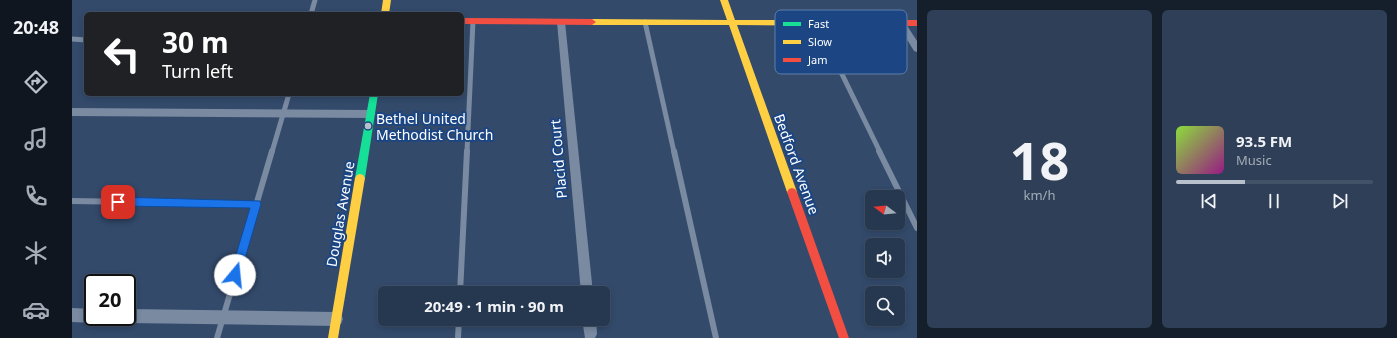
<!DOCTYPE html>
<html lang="en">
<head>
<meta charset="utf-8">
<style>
  body { margin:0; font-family:"Noto Sans",sans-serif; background:#2e3f57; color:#f1f3f6; height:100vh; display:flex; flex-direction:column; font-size:15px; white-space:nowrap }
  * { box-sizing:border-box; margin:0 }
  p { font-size:13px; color:#a4acb7 }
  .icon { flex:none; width:22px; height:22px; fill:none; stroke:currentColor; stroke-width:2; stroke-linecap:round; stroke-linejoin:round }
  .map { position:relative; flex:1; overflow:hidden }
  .drawer { display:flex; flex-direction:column; gap:10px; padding:10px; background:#151f2c; width:480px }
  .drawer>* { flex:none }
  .banner { position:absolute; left:12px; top:12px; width:380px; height:84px; border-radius:6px; box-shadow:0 2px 6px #0003,0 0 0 1px #425267; background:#202124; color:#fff; overflow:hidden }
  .needle { width:26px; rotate:286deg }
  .fabs { position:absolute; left:793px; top:190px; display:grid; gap:8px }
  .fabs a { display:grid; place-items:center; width:40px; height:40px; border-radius:6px; background:#263850; box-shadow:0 2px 6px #0003,0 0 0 1px #425267; font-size:20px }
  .speed { position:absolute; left:12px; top:274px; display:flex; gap:8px; font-size:20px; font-weight:700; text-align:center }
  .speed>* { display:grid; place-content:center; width:52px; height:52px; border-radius:50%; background:#263850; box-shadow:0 2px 6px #0003,0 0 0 1px #425267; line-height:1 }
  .speed .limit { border:2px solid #111; border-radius:6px; background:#fff; color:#111 }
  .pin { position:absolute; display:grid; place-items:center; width:34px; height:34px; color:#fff; margin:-17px; border-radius:8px; box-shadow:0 2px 6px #0006 }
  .me { position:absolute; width:44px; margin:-22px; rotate:17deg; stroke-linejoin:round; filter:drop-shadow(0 0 3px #0008) }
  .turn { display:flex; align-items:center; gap:14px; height:84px; padding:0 12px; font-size:18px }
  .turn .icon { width:52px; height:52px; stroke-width:2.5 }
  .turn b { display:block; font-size:28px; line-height:34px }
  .drawer .widget { flex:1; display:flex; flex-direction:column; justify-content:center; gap:6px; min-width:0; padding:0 14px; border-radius:6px; background:#2e3f57 }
  .drawer .dial { align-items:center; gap:0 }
  .dial b { font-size:52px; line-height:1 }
  .song { display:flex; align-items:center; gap:12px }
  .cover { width:48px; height:48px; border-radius:6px; background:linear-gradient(135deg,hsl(90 70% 55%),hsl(310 70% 35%)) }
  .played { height:4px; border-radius:2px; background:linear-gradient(90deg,#b8c0cb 35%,#425267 35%) }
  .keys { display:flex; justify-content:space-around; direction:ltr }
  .drawer .tiles { flex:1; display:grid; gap:10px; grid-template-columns:repeat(2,1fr) }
  .trip { position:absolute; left:306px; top:286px; width:232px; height:40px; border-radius:6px; background:#263850; box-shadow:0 2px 6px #0003,0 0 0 1px #425267; font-weight:700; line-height:40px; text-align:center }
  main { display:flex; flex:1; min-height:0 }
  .dock { display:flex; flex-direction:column; width:72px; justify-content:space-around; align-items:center; background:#0f1620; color:#a4acb7 }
  .dock .icon { width:28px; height:28px }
  .dock .active { color:#b8c0cb }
  .dock b { font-size:18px; color:#f1f3f6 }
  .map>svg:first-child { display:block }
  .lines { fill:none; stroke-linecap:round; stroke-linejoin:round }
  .lane-far1 { stroke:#798aa1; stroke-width:5 }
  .lane { stroke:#798aa1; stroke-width:6 }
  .street { fill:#798aa1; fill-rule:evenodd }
  .fast { fill:#16e098; fill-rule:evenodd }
  .slow { fill:#ffcf43; fill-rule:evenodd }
  .jam { fill:#f24e42; fill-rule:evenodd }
  .route { fill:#1a73e8; stroke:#114b97 }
  .poi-dot { fill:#b8c0cb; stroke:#1b4683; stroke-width:1.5 }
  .labels { text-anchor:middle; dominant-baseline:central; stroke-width:4; stroke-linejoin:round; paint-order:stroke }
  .poi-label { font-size:14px; fill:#fff; stroke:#1b4683; text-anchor:start }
  .street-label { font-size:14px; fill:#fff; stroke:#1b4683 }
  .key { fill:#1b4683; stroke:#5f7ea8; stroke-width:1 }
  .key-label { font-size:11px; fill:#fff }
</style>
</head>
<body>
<main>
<nav class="dock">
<b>20:48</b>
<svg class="icon active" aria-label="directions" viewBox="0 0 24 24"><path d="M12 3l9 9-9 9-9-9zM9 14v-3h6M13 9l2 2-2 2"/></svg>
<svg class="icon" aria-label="music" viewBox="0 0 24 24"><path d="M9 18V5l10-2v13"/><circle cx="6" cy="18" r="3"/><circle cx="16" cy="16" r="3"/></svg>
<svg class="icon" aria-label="phone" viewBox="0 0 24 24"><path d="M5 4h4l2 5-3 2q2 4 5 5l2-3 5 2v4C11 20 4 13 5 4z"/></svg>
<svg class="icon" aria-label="climate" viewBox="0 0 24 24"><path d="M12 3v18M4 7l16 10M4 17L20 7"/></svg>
<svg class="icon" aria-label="car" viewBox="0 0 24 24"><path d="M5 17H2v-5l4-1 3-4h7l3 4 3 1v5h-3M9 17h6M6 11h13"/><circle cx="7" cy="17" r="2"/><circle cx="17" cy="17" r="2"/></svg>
</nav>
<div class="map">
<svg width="845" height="338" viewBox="0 0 845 338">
  <rect width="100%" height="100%" fill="#334a6b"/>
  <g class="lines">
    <g class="lane-far1">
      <polyline points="239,14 243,0"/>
      <polyline points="573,22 602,152"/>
      <polyline points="745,23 808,152"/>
      <polyline points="0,39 14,40"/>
      <polyline points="200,152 217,94"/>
      <polyline points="395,152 401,21"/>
    </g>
    <g class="lane">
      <polyline points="602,151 644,338"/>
      <polyline points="807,151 845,228"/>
      <polyline points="0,201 184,204"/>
      <polyline points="388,293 395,151"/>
      <polyline points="145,338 200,151"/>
      <polyline points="386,338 387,319"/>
    </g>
    <g class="street">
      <polygon points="489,19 493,22 521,293 509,293 485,22"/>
      <polygon points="829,20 832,21 845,41 845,52 842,51 825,23"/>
      <polygon points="0,108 299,110 304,114 299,118 0,116"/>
      <polygon points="0,308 21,309 21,317 27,317 26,321 21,323 0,322"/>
      <polygon points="55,309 264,312 269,314 271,319 269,324 264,326 55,323 50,321 49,317 55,317"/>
      <polygon points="510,319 524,319 525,334 523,338 513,338"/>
    </g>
    <polygon class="fast" points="298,94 306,94 293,178 291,181 288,182 285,181 283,178"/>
    <g class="slow">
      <polygon points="311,0 319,0 317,14 309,14"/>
      <polygon points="648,0 656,0 663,20 773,20 777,23 773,26 665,25 725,192 723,195 720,196 717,195 715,192 657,25 520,25 516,22 520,19 655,20"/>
      <polygon points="288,174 291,175 293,178 266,338 256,338 283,178 285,175"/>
    </g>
    <g class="jam">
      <polygon points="390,18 520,19 524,22 520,25 390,24"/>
      <polygon points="773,20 845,20 845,26 773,26 769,23"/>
      <polygon points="720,188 723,189 725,192 777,338 767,338 715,192 717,189"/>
    </g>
  </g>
  <polygon class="route" points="46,197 188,201 189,204 167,279 163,280 159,279 158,275 178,208 46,206 41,202"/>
  <circle class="poi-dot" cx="296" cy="126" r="4"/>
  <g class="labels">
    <g class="poi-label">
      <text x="304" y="118">Bethel United<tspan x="304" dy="16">Methodist Church</tspan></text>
    </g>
    <g class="street-label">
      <text transform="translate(486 159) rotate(-95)">Placid Court</text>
      <text transform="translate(725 164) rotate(70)">Bedford Avenue</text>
      <text transform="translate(268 214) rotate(-80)">Douglas Avenue</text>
    </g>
  </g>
  <rect x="703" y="10" width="132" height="64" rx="6" class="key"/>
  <rect x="711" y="22" width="18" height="4" fill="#16e098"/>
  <rect x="711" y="40" width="18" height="4" fill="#ffcf43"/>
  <rect x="711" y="58" width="18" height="4" fill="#f24e42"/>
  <g class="key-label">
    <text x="736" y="28">Fast</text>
    <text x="736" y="46">Slow</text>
    <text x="736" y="64">Jam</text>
  </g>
</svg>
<div class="fabs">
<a><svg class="needle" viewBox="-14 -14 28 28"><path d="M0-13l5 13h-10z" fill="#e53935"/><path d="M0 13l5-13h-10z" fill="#a4acb7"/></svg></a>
<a><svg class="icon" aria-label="sound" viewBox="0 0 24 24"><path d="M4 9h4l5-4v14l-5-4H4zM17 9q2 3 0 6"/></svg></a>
<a><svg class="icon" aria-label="search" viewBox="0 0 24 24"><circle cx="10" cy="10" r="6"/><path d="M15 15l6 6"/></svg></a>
</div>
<div class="speed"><div class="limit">20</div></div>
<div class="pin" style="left:46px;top:202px;background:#d93025"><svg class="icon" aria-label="arrive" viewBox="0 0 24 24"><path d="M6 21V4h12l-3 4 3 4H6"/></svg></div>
<svg class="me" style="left:163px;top:275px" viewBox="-20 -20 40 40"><circle r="19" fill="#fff"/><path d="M0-13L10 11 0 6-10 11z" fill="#1a73e8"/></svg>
<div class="trip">20:49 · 1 min · 90 m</div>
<div class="banner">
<div class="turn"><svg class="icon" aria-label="left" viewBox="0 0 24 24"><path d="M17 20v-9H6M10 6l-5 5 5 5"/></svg><div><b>30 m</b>Turn left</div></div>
</div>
</div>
<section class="drawer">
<div class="tiles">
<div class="widget dial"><b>18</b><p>km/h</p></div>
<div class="widget">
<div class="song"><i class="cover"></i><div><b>93.5 FM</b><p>Music</p></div></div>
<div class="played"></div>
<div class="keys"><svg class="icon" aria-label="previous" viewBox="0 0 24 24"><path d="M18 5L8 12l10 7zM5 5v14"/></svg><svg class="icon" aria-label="pause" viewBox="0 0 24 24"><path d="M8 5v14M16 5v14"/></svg><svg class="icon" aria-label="next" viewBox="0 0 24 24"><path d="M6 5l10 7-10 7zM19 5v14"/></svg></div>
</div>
</div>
</section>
</main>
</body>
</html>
